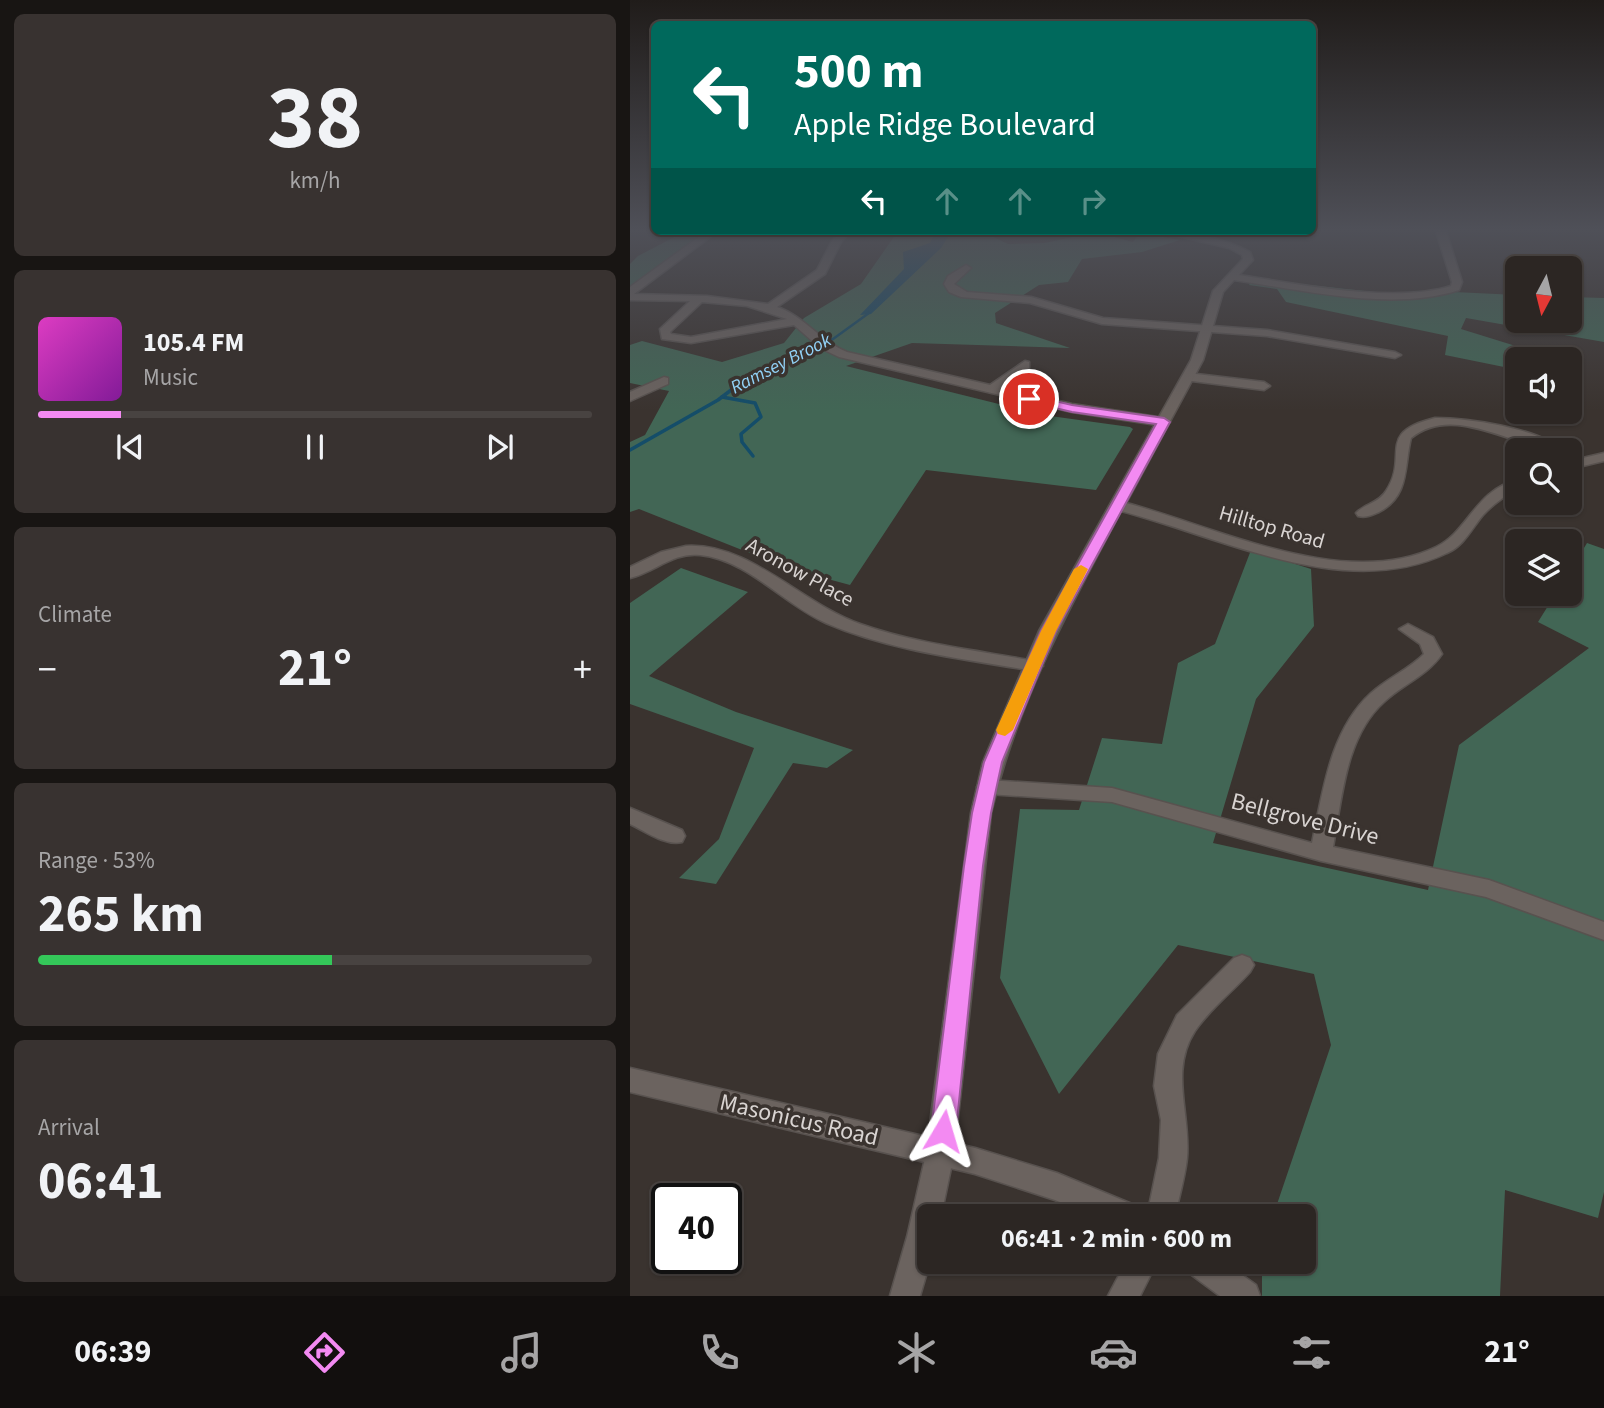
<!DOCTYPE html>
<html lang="en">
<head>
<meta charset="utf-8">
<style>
  body { margin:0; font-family:"Source Sans 3",sans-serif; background:#383230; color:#f1f3f6; height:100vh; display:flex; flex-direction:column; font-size:26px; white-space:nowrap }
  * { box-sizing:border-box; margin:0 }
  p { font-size:23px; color:#a6a5a6 }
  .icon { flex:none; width:38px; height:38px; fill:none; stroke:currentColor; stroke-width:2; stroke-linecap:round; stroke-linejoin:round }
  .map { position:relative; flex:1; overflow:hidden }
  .sheet { display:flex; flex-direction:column; gap:14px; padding:14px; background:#181513; width:630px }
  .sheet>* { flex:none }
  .guide { position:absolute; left:21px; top:21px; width:665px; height:214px; border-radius:10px; box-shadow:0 2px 5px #0004,0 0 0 2px #484341; background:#00695c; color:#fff; overflow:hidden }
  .needle { width:46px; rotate:187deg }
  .controls { position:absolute; left:875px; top:256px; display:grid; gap:14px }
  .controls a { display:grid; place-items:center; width:77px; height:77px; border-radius:10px; background:#2c2623; box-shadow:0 2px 5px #0004,0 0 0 2px #484341; font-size:35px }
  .speed { position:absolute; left:21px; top:1183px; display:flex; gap:14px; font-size:35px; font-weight:700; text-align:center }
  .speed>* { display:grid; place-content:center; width:91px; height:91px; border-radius:50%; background:#2c2623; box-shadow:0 2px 5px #0004,0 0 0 2px #484341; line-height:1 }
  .speed .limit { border:4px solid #111; border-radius:10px; background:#fff; color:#111 }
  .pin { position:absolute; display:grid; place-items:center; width:60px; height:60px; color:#fff; margin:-30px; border:4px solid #fff; border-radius:50%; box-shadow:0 2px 7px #0007 }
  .me { position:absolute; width:77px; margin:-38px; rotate:7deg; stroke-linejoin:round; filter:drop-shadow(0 0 5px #0008) }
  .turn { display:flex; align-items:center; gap:24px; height:147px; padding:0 28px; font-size:32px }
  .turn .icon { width:91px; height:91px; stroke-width:2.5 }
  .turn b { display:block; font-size:49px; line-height:60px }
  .lanes { display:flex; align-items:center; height:66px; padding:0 28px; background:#0003; justify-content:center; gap:35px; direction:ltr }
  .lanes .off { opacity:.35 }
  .big { font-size:52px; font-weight:700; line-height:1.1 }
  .sheet .widget { flex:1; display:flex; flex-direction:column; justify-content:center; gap:10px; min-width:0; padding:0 24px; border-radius:10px; background:#383230 }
  .sheet .dial { align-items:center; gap:0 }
  .dial b { font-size:91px; line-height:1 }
  .song { display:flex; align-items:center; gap:21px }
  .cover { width:84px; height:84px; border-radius:10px; background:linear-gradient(135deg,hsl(310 70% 55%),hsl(290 70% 35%)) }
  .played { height:7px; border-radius:4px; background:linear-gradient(90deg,#f38af2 15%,#484341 15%) }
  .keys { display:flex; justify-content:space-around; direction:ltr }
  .heat { display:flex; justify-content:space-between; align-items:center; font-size:38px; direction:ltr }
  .charge { height:10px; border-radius:5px; background:linear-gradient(90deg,#34c759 53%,#484341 0) }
  .trip { position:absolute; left:287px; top:1204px; width:399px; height:70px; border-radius:10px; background:#2c2623; box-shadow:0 2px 5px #0004,0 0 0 2px #484341; font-weight:700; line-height:70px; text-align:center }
  .tab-bar { display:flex; height:112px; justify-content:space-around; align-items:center; background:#120f0e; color:#a6a5a6 }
  .tab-bar .icon { width:49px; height:49px }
  .tab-bar .current { color:#f38af2 }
  .tab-bar b { font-size:32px; color:#f1f3f6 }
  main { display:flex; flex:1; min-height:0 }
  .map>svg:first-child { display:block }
  .green { fill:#426655 }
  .water { fill:#144d69 }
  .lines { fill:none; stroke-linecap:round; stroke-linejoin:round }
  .stream-far1 { stroke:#144d69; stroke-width:2.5 }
  .stream { stroke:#144d69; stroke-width:3.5 }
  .minor-casing { stroke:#58524f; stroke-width:3 }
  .tertiary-casing { stroke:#58524f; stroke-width:3 }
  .minor { fill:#6b635f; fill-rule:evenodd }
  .tertiary { fill:#6b635f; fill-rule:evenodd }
  .route { fill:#f38af2; stroke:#9e5a9d; stroke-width:2 }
  .slow { fill:#f59e0b }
  .labels { text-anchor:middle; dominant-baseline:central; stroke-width:7; stroke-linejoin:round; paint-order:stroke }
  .far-water-label { font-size:19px; font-style:italic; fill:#92d2f7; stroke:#3a332f }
  .street-label { font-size:21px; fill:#d9d4d2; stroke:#3a332f }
  .near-street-label { font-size:24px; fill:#d9d4d2; stroke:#3a332f }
</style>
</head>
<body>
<main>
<section class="sheet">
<div class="widget dial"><b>38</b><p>km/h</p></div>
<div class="widget">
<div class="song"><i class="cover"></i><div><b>105.4 FM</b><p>Music</p></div></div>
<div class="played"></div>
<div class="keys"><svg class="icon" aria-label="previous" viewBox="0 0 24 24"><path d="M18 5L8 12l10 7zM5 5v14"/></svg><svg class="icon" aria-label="pause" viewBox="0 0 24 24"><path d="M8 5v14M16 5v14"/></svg><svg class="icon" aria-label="next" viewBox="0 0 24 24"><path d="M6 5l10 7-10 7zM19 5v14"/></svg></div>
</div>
<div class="widget"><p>Climate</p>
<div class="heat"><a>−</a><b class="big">21°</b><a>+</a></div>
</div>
<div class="widget"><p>Range · 53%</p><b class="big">265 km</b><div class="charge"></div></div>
<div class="widget"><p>Arrival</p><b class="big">06:41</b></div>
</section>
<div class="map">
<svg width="974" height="1296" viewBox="0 0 974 1296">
  <rect width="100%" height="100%" fill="#3a332f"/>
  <g class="green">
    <polygon points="56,231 77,231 0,287 0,264 8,256"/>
    <polygon points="268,231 351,231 378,244 415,243 465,232 503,242 510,233 550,240 512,252 452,259 438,282 409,285 365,313 366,323 440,348 282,343 216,366 413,415 500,427 503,429 466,490 296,470 220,585 157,568 9,509 0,512 0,442 15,435 39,391 0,383 0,345 12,341 92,362 154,343 174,318 231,284"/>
    <polygon points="623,279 781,296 824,292 887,295 887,320 940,320 940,297 974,298 974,342 836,318 831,329 889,347 879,368 815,355 818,336 656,302 647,289 619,285"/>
    <polygon points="957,543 974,549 974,1192 968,1218 875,1190 870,1296 632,1296 632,1262 674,1262 674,1216 643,1216 701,1045 684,974 548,945 429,1094 370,978 390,809 449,810 472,738 532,744 548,663 585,644 621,550 681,569 684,626 626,699 583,843 798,890 829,745 959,648 908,622 926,593 940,593 940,571"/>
    <polygon points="51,568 118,592 19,676 106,712 223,750 197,768 163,763 86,884 49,878 89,839 124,748 0,704 0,603"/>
  </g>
  <polygon class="water" points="286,231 322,231 311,248 241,314 230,315 274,269 273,252 300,243 303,237"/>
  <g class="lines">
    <polyline class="stream-far1" points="174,353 203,339 239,313"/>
    <g class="stream">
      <polyline points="92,397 125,403 131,417 111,434 112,442 123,456"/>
      <polyline points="0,450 88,400 109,384 178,351"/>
    </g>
    <g class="minor-casing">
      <g id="minor">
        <path d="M77,231H88L4,294L77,296L138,304L187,270L202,241L211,231H221L211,242L195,274L147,307C174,316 190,341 217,352L360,385L395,361L399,362V368L372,388L442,404L534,418L540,422L534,426L442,412L209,357L190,348L164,325L61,343L32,339L30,329L60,301L0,300V287ZM72,302L117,306L157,319L61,337L41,334L40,332Z"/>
        <polygon points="336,265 341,268 324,284 337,292 401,297 473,318 637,330 765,352 771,355 765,358 637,336 472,324 400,303 331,297 319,292 314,284 318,276"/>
        <polygon points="558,373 634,382 640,386 634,390 554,380 552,377"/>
        <polygon points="34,377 38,378 38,384 0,401 0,392"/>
        <path d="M805,418C837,418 908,428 932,450C884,450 826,402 781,438C774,466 780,496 749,512C742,515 736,518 728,516L726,513C734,504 749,503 756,491C780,455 744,433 805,418Z"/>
        <path d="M56,546C119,542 172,604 230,624C286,644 346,650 404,661L413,666L404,671C335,659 261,651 196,623C153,604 118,560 70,555C43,552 25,572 0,578V567L31,552Z"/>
        <path d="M778,624L803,637L812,654C798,675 772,685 754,702C715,737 712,799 703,847L859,880L974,922V940L856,897L691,861L482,802L357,794L350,792L347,787L350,782L357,780L482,788L682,843C693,791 700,730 741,693C758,678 779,669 794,654L790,644L769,629Z"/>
        <path d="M0,808L52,830L55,836L52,842C35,846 15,831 0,824Z"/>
        <path d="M612,955L620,958L624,965L620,972C603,991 579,1010 565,1031C539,1071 561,1114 557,1158C555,1177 549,1197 545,1216H517L529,1158L531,1120L524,1086L528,1054L547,1015L604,958Z"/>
        <polygon points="0,1068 345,1148 427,1173 497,1202 507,1206 511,1216 463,1216 425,1200 345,1174 0,1092"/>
        <polygon points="496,1262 527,1262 510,1296 478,1296"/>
        <polygon points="555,1262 594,1262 626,1285 630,1296 590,1296 559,1273"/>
      </g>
    </g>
    <g class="tertiary-casing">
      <g id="tertiary">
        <path d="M805,228H815L832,282L829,290C763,312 672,290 604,280L593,292L573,360L496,503C587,527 714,591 806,547C838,532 845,490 887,480V489C875,496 863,504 853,515C842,528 834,546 817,553C716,602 591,537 491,511C439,608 386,705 361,813L324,1154L311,1216H299L300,1262L290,1296H260L277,1237L296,1154L341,813L353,762L409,631L561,360L583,291L613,259L612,255L599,248L527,231C558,231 593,238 620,252L623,260L609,275C668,284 765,304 821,286L822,282Z"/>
        <polygon points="974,453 974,461 940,469 940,461"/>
      </g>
    </g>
    <use href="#minor" class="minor"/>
    <use href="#tertiary" class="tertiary"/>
  </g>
  <linearGradient id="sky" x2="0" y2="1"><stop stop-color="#201c1a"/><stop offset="0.56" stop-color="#4f5058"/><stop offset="1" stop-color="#4f5058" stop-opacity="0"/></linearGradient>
  <rect width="974" height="410" fill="url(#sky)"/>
  <polygon class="route" points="399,395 442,405 534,418 540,422 426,631 372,762 361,813 353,866 326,1131 322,1139 313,1142 305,1139 301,1131 334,866 342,813 354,762 411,631 526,424 442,412 395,401 393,399"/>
  <polygon class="slow" points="451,565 458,569 426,631 383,730 375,736 368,734 366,730 411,631 444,569"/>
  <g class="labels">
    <g class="far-water-label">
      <text transform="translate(151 364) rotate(-27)">Ramsey Brook</text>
    </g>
    <g class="street-label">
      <text transform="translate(642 527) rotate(16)">Hilltop Road</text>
      <text transform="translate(170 572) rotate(29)">Aronow Place</text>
    </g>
    <g class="near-street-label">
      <text transform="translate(675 819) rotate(14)">Bellgrove Drive</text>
      <text transform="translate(169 1120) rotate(13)">Masonicus Road</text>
    </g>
  </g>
</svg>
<div class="controls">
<a><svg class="needle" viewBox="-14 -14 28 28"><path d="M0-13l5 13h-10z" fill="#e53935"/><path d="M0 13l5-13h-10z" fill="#a6a5a6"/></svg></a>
<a><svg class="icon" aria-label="sound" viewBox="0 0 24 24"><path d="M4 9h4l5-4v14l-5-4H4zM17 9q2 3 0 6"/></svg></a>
<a><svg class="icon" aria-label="search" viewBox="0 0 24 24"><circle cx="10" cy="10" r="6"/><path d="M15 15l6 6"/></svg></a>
<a><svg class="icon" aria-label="layers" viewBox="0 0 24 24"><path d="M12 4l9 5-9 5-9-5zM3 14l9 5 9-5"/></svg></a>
</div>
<div class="speed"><div class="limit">40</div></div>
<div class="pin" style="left:399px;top:399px;background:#d93025"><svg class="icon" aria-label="arrive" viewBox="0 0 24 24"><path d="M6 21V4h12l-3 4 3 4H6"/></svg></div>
<svg class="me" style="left:313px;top:1131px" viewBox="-20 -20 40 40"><path d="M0-17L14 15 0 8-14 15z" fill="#f38af2" stroke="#fff" stroke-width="4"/></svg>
<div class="trip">06:41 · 2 min · 600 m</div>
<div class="guide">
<div class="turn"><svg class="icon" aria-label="left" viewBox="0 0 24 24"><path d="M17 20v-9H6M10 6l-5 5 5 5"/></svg><div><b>500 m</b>Apple Ridge Boulevard</div></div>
<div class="lanes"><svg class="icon" aria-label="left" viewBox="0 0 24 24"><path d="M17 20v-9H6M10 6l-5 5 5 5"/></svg><svg class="icon off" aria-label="ahead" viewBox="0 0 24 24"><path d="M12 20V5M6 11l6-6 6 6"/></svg><svg class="icon off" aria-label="ahead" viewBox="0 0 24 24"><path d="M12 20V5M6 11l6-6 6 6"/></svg><svg class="icon off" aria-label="right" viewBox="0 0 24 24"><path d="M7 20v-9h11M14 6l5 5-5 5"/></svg></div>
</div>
</div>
</main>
<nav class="tab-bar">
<b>06:39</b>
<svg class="icon current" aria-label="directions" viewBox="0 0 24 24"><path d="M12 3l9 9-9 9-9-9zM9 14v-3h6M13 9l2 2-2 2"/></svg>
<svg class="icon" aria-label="music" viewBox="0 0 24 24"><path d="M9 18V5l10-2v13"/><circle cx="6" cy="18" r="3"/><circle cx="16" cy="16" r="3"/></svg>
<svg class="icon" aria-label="phone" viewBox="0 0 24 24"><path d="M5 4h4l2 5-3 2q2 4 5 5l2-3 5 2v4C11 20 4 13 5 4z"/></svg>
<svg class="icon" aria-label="climate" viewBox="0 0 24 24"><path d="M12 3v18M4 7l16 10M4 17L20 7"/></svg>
<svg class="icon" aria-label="car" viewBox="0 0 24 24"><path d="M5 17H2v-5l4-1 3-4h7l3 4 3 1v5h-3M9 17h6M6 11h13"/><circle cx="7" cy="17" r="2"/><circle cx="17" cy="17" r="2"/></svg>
<svg class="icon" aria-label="filters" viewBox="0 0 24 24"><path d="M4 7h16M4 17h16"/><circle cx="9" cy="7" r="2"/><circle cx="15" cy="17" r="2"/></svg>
<b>21°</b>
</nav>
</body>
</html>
